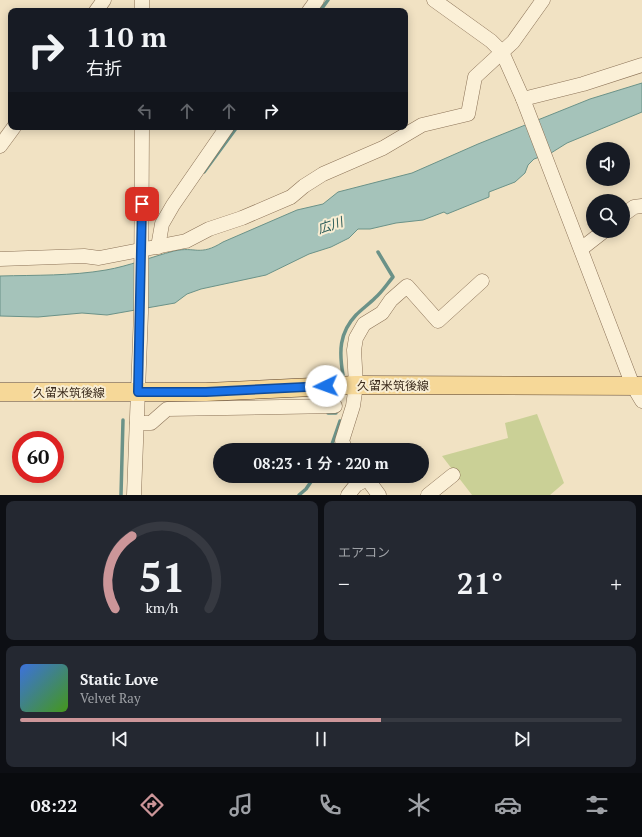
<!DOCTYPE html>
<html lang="ja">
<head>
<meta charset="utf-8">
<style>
  body { margin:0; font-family:"PT Serif","Noto Sans JP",serif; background:#242831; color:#f1f3f6; height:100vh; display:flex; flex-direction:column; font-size:15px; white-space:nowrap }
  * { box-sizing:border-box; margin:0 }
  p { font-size:13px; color:#9ea1a6 }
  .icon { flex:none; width:22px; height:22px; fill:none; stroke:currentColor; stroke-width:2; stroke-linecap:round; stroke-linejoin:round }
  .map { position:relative; height:495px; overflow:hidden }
  .sheet { display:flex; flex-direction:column; gap:6px; padding:6px; background:#0d0f14; flex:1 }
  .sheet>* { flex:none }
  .guide { position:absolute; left:8px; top:8px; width:400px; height:122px; border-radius:8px; box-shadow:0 2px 10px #0003; background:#171b24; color:#f1f3f6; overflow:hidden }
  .fabs { position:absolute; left:586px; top:142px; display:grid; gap:8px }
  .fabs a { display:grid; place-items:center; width:44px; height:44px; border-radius:50%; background:#171b24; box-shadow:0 2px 10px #0003; font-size:20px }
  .speed { position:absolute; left:12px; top:431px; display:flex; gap:8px; font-size:20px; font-weight:700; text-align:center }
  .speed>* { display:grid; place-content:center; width:52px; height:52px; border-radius:50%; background:#171b24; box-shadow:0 2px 10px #0003; line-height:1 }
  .speed .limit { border:6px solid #d22; background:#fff; color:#111 }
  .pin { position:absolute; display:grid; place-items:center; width:34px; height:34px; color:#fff; margin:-17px; border-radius:8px; box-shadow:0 2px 6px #0006 }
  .me { position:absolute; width:44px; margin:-22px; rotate:267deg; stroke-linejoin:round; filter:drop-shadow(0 0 3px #0008) }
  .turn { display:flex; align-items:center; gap:14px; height:84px; padding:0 12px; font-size:18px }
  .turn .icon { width:52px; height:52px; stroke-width:2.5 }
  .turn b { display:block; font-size:28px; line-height:34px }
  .lanes { display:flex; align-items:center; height:38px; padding:0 12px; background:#0003; justify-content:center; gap:20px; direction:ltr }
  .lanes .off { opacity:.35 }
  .big { font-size:30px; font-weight:600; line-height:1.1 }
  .sheet .card { flex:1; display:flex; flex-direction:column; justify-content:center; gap:6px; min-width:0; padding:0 14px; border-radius:8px; background:#242831 }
  .sheet .dial { align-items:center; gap:0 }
  .dial svg { height:104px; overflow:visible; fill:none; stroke:#363941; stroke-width:7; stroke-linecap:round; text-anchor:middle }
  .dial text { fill:#f1f3f6; stroke:none }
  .song { display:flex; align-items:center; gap:12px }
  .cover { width:48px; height:48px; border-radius:6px; background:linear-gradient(135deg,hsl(220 70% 55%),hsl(100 70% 35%)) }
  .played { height:4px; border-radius:2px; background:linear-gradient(90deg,#cc9699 60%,#363941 60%) }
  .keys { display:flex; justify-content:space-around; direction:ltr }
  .heat { display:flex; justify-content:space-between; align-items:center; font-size:22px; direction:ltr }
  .sheet .tiles { flex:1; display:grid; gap:6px; grid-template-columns:1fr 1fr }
  .card:last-child { grid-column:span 2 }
  .trip { position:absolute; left:213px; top:443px; width:216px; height:40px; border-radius:20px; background:#171b24; box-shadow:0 2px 10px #0003; font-weight:600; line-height:40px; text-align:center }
  .tabs { display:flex; height:64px; justify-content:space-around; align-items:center; background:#090b0e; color:#9ea1a6 }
  .tabs .icon { width:28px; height:28px }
  .tabs .active { color:#cc9699 }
  .tabs b { font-size:18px; color:#f1f3f6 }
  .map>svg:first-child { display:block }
  .green { fill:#cad096 }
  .water { fill:#a5c3ba; stroke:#6b9288 }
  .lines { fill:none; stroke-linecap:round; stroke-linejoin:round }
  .stream { stroke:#6b9288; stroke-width:3.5 }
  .minor-casing { stroke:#8c7358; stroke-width:15 }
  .major-casing { stroke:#5a412d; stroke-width:19 }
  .minor { stroke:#fbf0d7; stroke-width:14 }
  .major { stroke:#f6d898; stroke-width:18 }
  .route-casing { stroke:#114b97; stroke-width:10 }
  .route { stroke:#1a73e8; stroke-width:7 }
  .labels { text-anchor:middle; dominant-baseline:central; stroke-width:4; stroke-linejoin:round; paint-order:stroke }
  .street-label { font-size:12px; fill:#3b2b1d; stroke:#f8edd3 }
  .water-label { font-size:13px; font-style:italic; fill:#2c5c58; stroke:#f8edd3 }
</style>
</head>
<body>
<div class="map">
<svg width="642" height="495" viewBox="0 0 642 495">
  <rect width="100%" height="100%" fill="#f1e2c3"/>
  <polygon class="green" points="537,414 564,483 550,495 472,495 442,456 508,438 505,423"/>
  <path class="water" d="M642,83V112L567,143L551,153L534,159L528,165L525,173L515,182L489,192V197L447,214L444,212L423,220L396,223L370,229H358L349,238L331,247L309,254L266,275L201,289L187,294L175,303L107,315L82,313L38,317L0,316V276C36,275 71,276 106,270C129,266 151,257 174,251C196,246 199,257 223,242L297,210L323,204L338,192L412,173L478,144L590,99Z"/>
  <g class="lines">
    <g class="stream">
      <polyline points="320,11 328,0"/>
      <polyline points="204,172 237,127"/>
      <path d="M343,375C339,352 339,333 356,315C362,309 369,304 375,298C382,292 387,284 393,277L378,252"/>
      <polyline points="328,413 336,413"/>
      <polyline points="330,450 340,421"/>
      <polyline points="121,495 123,420"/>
      <polyline points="299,495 306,489 315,476"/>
    </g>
    <g class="minor-casing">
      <g id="minor">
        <polyline points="434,0 491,41 502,52 523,99 633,386 642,401"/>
        <polyline points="96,11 104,0"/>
        <polyline points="142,11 142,0"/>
        <polyline points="309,11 317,0"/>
        <polyline points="523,99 583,84 642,65"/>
        <polyline points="0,146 14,127"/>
        <polyline points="623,215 634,207 642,206"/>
        <polyline points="158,247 162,224 173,205 227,127"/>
        <polyline points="581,249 604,231"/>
        <polyline points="0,259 84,256 99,258 186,241 209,229 242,218 291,197 304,186 323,174 383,148 422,125 468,114 475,77 513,42 543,0"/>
        <polyline points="137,423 151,423 167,409 335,406"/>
        <polyline points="346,450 342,441 353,406 356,385 354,350 356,338 364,324 382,313 391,300 407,286 438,321 482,281"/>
        <polyline points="365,476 379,495"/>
        <polyline points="134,495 141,313 142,127"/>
        <polyline points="348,495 356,485 367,479"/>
        <polyline points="428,495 453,475"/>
      </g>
    </g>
    <g class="major-casing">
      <polyline id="major" points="0,392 206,392 356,385 642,386"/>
    </g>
    <use href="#minor" class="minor"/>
    <use href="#major" class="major"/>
  </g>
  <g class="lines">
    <g class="route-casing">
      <polyline id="route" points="142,204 138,392 206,392 326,386"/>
    </g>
    <use href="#route" class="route"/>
  </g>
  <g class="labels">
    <g class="street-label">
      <text x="393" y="385">久留米筑後線</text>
      <text x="69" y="392">久留米筑後線</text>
    </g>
    <g class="water-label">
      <text transform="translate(330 225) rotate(-18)">広川</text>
    </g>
  </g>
</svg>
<div class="fabs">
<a><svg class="icon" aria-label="sound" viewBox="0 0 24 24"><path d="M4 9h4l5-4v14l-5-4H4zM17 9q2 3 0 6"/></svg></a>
<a><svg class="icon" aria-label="search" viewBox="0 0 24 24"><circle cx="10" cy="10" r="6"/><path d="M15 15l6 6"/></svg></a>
</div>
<div class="speed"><div class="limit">60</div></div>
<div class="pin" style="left:142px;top:204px;background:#d93025"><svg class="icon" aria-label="arrive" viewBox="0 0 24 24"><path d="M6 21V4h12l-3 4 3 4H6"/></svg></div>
<svg class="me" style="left:326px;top:386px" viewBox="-20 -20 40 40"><circle r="19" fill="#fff"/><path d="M0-13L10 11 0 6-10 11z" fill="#1a73e8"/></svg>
<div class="trip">08:23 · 1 分 · 220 m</div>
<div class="guide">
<div class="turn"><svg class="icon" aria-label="right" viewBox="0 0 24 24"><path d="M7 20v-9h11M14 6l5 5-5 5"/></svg><div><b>110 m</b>右折</div></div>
<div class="lanes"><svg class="icon off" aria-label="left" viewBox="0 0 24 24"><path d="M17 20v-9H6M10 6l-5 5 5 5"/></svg><svg class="icon off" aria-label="ahead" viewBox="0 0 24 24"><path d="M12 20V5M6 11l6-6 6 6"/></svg><svg class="icon off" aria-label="ahead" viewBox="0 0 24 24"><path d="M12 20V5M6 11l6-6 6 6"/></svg><svg class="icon" aria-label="right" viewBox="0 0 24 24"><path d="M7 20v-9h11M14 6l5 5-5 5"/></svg></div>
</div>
</div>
<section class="sheet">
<div class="tiles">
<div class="card dial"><svg viewBox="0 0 100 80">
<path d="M14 69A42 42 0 1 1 86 69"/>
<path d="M14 69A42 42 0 0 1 27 13" stroke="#cc9699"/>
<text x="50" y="56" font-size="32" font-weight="700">51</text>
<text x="50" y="72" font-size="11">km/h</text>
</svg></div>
<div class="card"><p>エアコン</p>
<div class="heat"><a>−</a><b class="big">21°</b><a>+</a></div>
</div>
<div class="card">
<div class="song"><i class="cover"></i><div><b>Static Love</b><p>Velvet Ray</p></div></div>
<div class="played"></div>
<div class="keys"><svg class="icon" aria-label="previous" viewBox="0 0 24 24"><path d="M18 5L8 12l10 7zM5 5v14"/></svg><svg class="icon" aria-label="pause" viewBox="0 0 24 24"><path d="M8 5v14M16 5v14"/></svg><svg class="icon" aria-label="next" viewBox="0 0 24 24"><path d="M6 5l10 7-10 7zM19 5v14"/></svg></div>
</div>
</div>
</section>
<nav class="tabs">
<b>08:22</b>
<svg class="icon active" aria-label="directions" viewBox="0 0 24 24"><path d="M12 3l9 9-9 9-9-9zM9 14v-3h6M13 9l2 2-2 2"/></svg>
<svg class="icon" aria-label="music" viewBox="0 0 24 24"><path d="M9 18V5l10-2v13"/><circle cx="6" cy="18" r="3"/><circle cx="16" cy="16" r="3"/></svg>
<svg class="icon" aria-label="phone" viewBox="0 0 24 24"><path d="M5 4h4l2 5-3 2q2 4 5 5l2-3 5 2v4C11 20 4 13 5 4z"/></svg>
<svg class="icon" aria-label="climate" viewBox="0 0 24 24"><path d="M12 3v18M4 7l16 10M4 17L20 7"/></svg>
<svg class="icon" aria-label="car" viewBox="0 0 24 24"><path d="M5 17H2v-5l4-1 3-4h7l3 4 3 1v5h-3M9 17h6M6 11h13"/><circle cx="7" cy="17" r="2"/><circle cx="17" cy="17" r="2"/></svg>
<svg class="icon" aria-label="filters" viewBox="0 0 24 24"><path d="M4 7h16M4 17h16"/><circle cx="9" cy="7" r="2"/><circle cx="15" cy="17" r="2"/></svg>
</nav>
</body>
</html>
